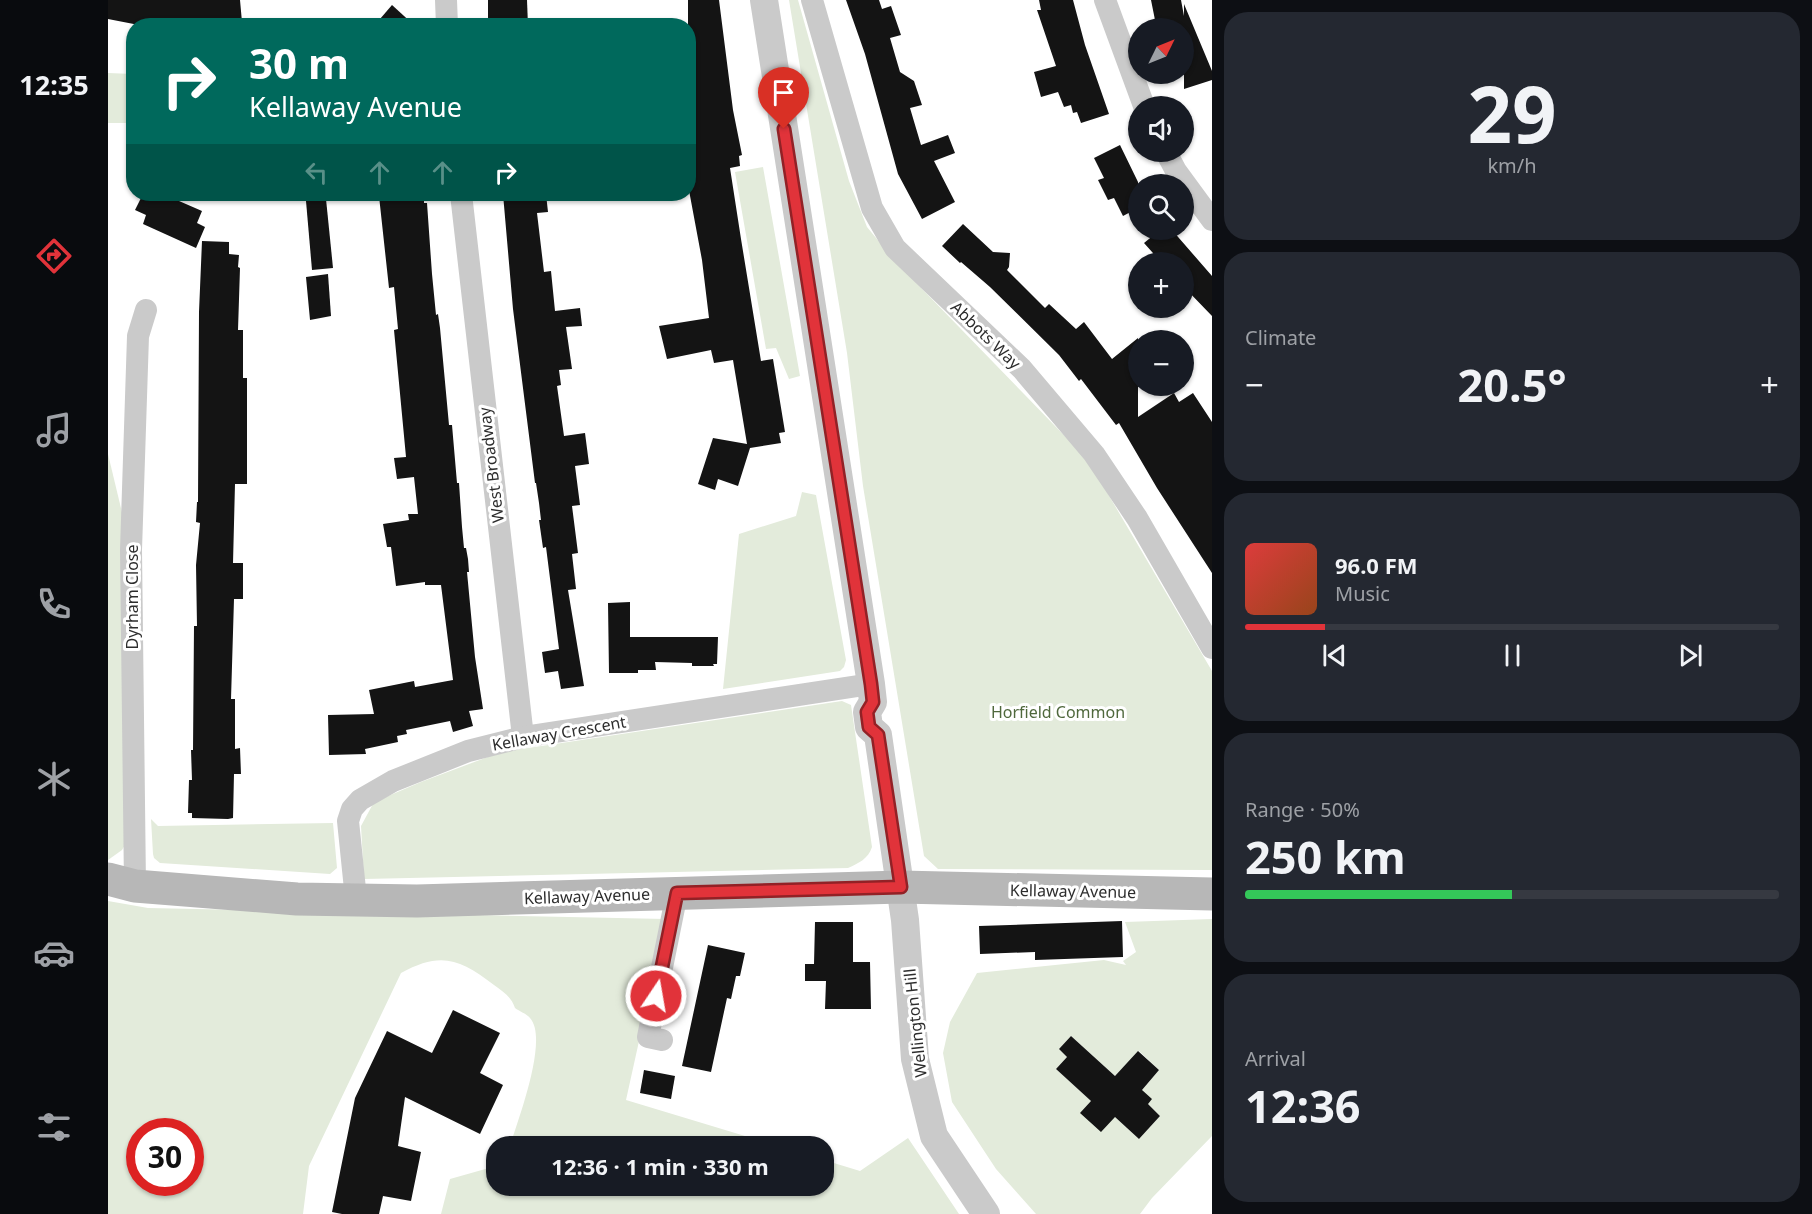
<!DOCTYPE html>
<html lang="en">
<head>
<meta charset="utf-8">
<style>
  body { margin:0; font-family:"Noto Sans",sans-serif; background:#242831; color:#f1f3f6; height:100vh; display:flex; flex-direction:column; font-size:22px; white-space:nowrap }
  * { box-sizing:border-box; margin:0 }
  p { font-size:20px; color:#9ea1a6 }
  .icon { flex:none; width:33px; height:33px; fill:none; stroke:currentColor; stroke-width:2; stroke-linecap:round; stroke-linejoin:round }
  .map { position:relative; flex:1; overflow:hidden }
  .sheet { display:flex; flex-direction:column; gap:12px; padding:12px; background:#0d0f14; width:600px }
  .sheet>* { flex:none }
  .hud { position:absolute; left:18px; top:18px; width:570px; height:183px; border-radius:24px; box-shadow:0 2px 4px #0004; background:#00695c; color:#fff; overflow:hidden }
  .needle { width:39px; rotate:47deg }
  .controls { position:absolute; left:1020px; top:18px; display:grid; gap:12px }
  .controls a { display:grid; place-items:center; width:66px; height:66px; border-radius:50%; background:#171b24; box-shadow:0 2px 4px #0004; font-size:30px }
  .speed { position:absolute; left:18px; top:1118px; display:flex; gap:12px; font-size:30px; font-weight:700; text-align:center }
  .speed>* { display:grid; place-content:center; width:78px; height:78px; border-radius:50%; background:#171b24; box-shadow:0 2px 4px #0004; line-height:1 }
  .speed .limit { border:9px solid #d22; background:#fff; color:#111 }
  .pin { position:absolute; display:grid; place-items:center; width:51px; height:51px; color:#fff; margin:-62px -26px; border-radius:50% 50% 50% 0; rotate:-45deg; box-shadow:0 0 6px #0007 }
  .pin .icon { rotate:45deg }
  .me { position:absolute; width:66px; margin:-33px; rotate:12deg; stroke-linejoin:round; filter:drop-shadow(0 0 4px #0008) }
  .turn { display:flex; align-items:center; gap:21px; height:126px; padding:0 24px; font-size:27px }
  .turn .icon { width:78px; height:78px; stroke-width:2.5 }
  .turn b { display:block; font-size:42px; line-height:51px }
  .lanes { display:flex; align-items:center; height:57px; padding:0 24px; background:#0003; justify-content:center; gap:30px; direction:ltr }
  .lanes .off { opacity:.35 }
  .big { font-size:45px; font-weight:700; line-height:1.1 }
  .sheet .card { flex:1; display:flex; flex-direction:column; justify-content:center; gap:9px; min-width:0; padding:0 21px; border-radius:24px; background:#242831 }
  .sheet .dial { align-items:center; gap:0 }
  .dial b { font-size:78px; line-height:1 }
  .song { display:flex; align-items:center; gap:18px }
  .cover { width:72px; height:72px; border-radius:9px; background:linear-gradient(135deg,hsl(0 70% 55%),hsl(20 70% 35%)) }
  .played { height:6px; border-radius:3px; background:linear-gradient(90deg,#e1333a 15%,#363941 15%) }
  .keys { display:flex; justify-content:space-around; direction:ltr }
  .heat { display:flex; justify-content:space-between; align-items:center; font-size:33px; direction:ltr }
  .charge { height:9px; border-radius:4px; background:linear-gradient(90deg,#34c759 50%,#363941 0) }
  .trip { position:absolute; left:378px; top:1136px; width:348px; height:60px; border-radius:24px; background:#171b24; box-shadow:0 2px 4px #0004; font-weight:700; line-height:60px; text-align:center }
  main { display:flex; flex:1; min-height:0 }
  .tab-bar { display:flex; flex-direction:column; width:108px; justify-content:space-around; align-items:center; background:#090b0e; color:#9ea1a6 }
  .tab-bar .icon { width:42px; height:42px }
  .tab-bar .active { color:#e1333a }
  .tab-bar b { font-size:27px; color:#f1f3f6 }
  .map>svg:first-child { display:block }
  .green { fill:#e3ebdb; fill-rule:evenodd }
  .building { fill:#141414 }
  .lines { fill:none; stroke-linecap:round; stroke-linejoin:round }
  .minor { stroke:#cacaca; stroke-width:22 }
  .tertiary { stroke:#cacaca; stroke-width:28 }
  .secondary { stroke:#b7b7b7; stroke-width:33 }
  .route-casing { stroke:#922126; stroke-width:15 }
  .route { stroke:#e1333a; stroke-width:10 }
  .labels { text-anchor:middle; dominant-baseline:central; stroke-width:6; stroke-linejoin:round; paint-order:stroke }
  .street-label { font-size:16px; fill:#2d2d2d; stroke:#fff }
  .park-label { font-size:16px; fill:#4f683c; stroke:#fff }
</style>
</head>
<body>
<main>
<nav class="tab-bar">
<b>12:35</b>
<svg class="icon active" aria-label="directions" viewBox="0 0 24 24"><path d="M12 3l9 9-9 9-9-9zM9 14v-3h6M13 9l2 2-2 2"/></svg>
<svg class="icon" aria-label="music" viewBox="0 0 24 24"><path d="M9 18V5l10-2v13"/><circle cx="6" cy="18" r="3"/><circle cx="16" cy="16" r="3"/></svg>
<svg class="icon" aria-label="phone" viewBox="0 0 24 24"><path d="M5 4h4l2 5-3 2q2 4 5 5l2-3 5 2v4C11 20 4 13 5 4z"/></svg>
<svg class="icon" aria-label="climate" viewBox="0 0 24 24"><path d="M12 3v18M4 7l16 10M4 17L20 7"/></svg>
<svg class="icon" aria-label="car" viewBox="0 0 24 24"><path d="M5 17H2v-5l4-1 3-4h7l3 4 3 1v5h-3M9 17h6M6 11h13"/><circle cx="7" cy="17" r="2"/><circle cx="17" cy="17" r="2"/></svg>
<svg class="icon" aria-label="filters" viewBox="0 0 24 24"><path d="M4 7h16M4 17h16"/><circle cx="9" cy="7" r="2"/><circle cx="15" cy="17" r="2"/></svg>
</nav>
<div class="map">
<svg width="1104" height="1214" viewBox="0 0 1104 1214">
  <rect width="100%" height="100%" fill="#fff"/>
  <g class="green">
    <polygon points="681,0 690,0 741,181 759,227 787,261 980,460 1104,671 1104,870 830,869 816,856 755,486 739,353"/>
    <polygon points="0,73 25,74 25,123 0,123"/>
    <polygon points="655,167 692,376 681,379 668,348 658,349 627,172"/>
    <polygon points="0,454 23,550 20,840 14,850 0,860"/>
    <polygon points="694,492 708,495 738,660 736,667 732,671 615,689 631,534 688,516"/>
    <path d="M734,701L743,705L764,847C760,859 751,863 740,868L256,879L253,826L266,802L313,782L393,752Z"/>
    <polygon points="43,819 50,826 225,823 229,868 222,874 52,863 46,858 45,854"/>
    <path d="M0,901L40,908L558,919L518,1100L670,1146H402C410,1120 441,1039 422,1018C419,1014 411,1011 407,1008C403,996 395,992 386,985C352,959 333,951 293,973L201,1166L195,1214H0ZM32,1131H82V1182H32Z"/>
    <path d="M1104,919V1136L1044,1198L1032,1214H928L888,1169L844,1102L835,1053L842,1022L869,973L996,960L1018,965L1015,961L1028,952L1017,922ZM963,1036L1007,1076L1031,1051L1051,1070L1034,1090L1040,1104L1052,1116L1031,1139L1007,1117L983,1101L948,1069L959,1057L951,1049Z"/>
    <polygon points="800,1138 851,1214 333,1214 342,1179 388,1166 388,1185 716,1185 716,1160 752,1171"/>
  </g>
  <g class="building">
    <polygon points="0,0 132,0 134,22 111,23 111,26 36,26 0,19"/>
    <polygon points="380,0 419,0 420,26 380,26"/>
    <polygon points="580,0 611,0 625,110 634,155 631,156 632,166 622,168 633,239 653,361 665,359 677,432 671,433 673,443 642,448 630,486 610,479 607,490 590,484 605,438 639,444 625,360 606,363 603,350 559,359 551,326 601,318 594,260 580,185 580,178 588,177 581,129 585,129 582,107 586,107 580,70"/>
    <polygon points="738,0 771,0 774,9 783,6 793,35 782,38 792,72 806,81 814,105 802,108 813,145 840,135 847,153 826,161 847,202 814,219 790,174 757,54"/>
    <polygon points="931,0 965,0 977,45 1001,114 973,123 969,112 965,113 963,105 956,107 950,92 933,97 926,72 948,66 929,10 933,10"/>
    <polygon points="1043,0 1073,0 1076,16 1076,4 1104,71 1104,80 1076,89 1076,28 1053,28 1053,24 1048,25"/>
    <polygon points="284,5 307,26 266,26"/>
    <polygon points="1012,145 1030,182 1030,208 1015,216 1006,198 1000,200 990,180 996,178 986,158"/>
    <polygon points="35,194 55,194 94,211 89,223 97,227 88,248 35,224 38,215 27,210"/>
    <polygon points="298,194 316,194 316,203 319,203 324,274 328,315 330,314 332,328 341,425 344,425 349,483 351,483 354,527 356,548 358,548 360,559 361,572 359,572 367,657 375,709 361,711 365,726 345,732 342,721 298,730 299,734 289,736 290,742 257,749 258,754 221,755 220,715 266,714 261,690 306,681 307,687 345,680 333,585 317,585 317,582 288,586 283,547 279,547 275,524 301,520 300,514 310,514 306,477 289,479 286,458 298,457 286,330 290,329 286,287 281,288 271,196"/>
    <polygon points="395,194 438,194 440,212 429,213 436,272 443,271 447,311 472,308 474,326 458,327 464,369 451,370 453,385 449,386 456,436 477,433 481,464 467,466 472,505 464,506 470,553 464,554 468,589 460,590 476,686 453,689 450,671 437,673 434,652 451,649 438,547 435,548 431,520 433,520 431,503 428,483 427,483 405,309"/>
    <polygon points="218,199 225,268 204,270 198,201"/>
    <polygon points="855,224 885,252 902,253 901,267 899,270 937,308 941,304 968,329 976,322 1004,359 1030,338 1030,417 1066,393 1071,402 1085,393 1104,422 1104,573 1049,488 1011,423 1008,425 973,379 971,381 951,355 882,287 853,262 852,263 834,246"/>
    <polygon points="1052,230 1064,230 1104,276 1104,316 1076,287 1076,262 1053,262 1036,243"/>
    <polygon points="94,241 121,242 121,254 131,255 130,267 132,268 130,330 135,330 135,378 139,378 139,484 127,484 125,563 135,563 135,599 126,599 123,699 127,699 127,749 132,748 133,774 126,774 125,818 120,819 84,818 84,813 80,813 81,780 84,780 83,750 85,750 86,626 89,626 88,565 92,523 88,522 89,502 90,502 91,312"/>
    <polygon points="220,274 223,316 202,320 198,277"/>
    <polygon points="522,602 522,637 610,637 609,664 605,664 606,666 584,666 584,663 547,662 548,670 530,670 530,673 501,673 500,603"/>
    <polygon points="1014,921 1015,957 927,960 927,952 872,954 871,926"/>
    <polygon points="707,922 745,922 745,962 762,962 763,1009 717,1009 718,981 697,981 697,964 706,964"/>
    <polygon points="600,945 637,953 632,976 628,976 623,999 619,998 603,1072 574,1066"/>
    <polygon points="345,1010 392,1033 372,1073 395,1085 372,1134 297,1097 290,1146 313,1152 303,1201 275,1196 271,1214 234,1214 224,1212 247,1098 279,1031 324,1053"/>
    <polygon points="963,1036 1007,1076 1030,1051 1051,1070 1034,1090 1044,1099 1040,1104 1052,1116 1031,1139 1007,1117 993,1132 972,1113 983,1101 948,1069 959,1057 951,1049"/>
    <polygon points="536,1070 567,1076 563,1099 532,1093"/>
  </g>
  <g class="lines">
    <g class="minor">
      <polyline points="338,0 339,26"/>
      <polyline points="704,0 764,208 787,248 914,369 986,454 1029,518 1104,648"/>
      <polyline points="997,0 1036,106"/>
      <polyline points="1058,152 1068,171 1104,220"/>
      <polyline points="353,194 415,737"/>
      <polyline points="27,886 23,550 30,336 38,310"/>
      <polyline points="248,899 240,821 244,809 252,800 285,781 360,751 415,737 763,684"/>
      <polyline points="554,1040 540,1037 569,893"/>
    </g>
    <polyline class="tertiary" points="656,0 763,684 765,702 759,712 761,727 770,735 797,920 807,1059 826,1136 878,1214"/>
    <polyline class="secondary" points="0,879 27,886 189,899 309,901 793,887 1104,894"/>
  </g>
  <g class="lines">
    <g class="route-casing">
      <polyline id="route" points="548,996 569,893 793,887 770,735 761,727 759,712 765,702 763,684 676,129"/>
    </g>
    <use href="#route" class="route"/>
  </g>
  <g class="labels">
    <g class="street-label">
      <text transform="translate(878 335) rotate(44)">Abbots Way</text>
      <text transform="translate(383 465) rotate(-97)">West Broadway</text>
      <text transform="translate(24 597) rotate(-90)">Dyrham Close</text>
      <text transform="translate(451 733) rotate(-10)">Kellaway Crescent</text>
      <text transform="translate(965 891) rotate(1)">Kellaway Avenue</text>
      <text transform="translate(479 896) rotate(-2)">Kellaway Avenue</text>
      <text transform="translate(807 1023) rotate(-96)">Wellington Hill</text>
    </g>
    <g class="park-label">
      <text x="950" y="712">Horfield Common</text>
    </g>
  </g>
</svg>
<div class="controls">
<a><svg class="needle" viewBox="-14 -14 28 28"><path d="M0-13l5 13h-10z" fill="#e53935"/><path d="M0 13l5-13h-10z" fill="#9ea1a6"/></svg></a>
<a><svg class="icon" aria-label="sound" viewBox="0 0 24 24"><path d="M4 9h4l5-4v14l-5-4H4zM17 9q2 3 0 6"/></svg></a>
<a><svg class="icon" aria-label="search" viewBox="0 0 24 24"><circle cx="10" cy="10" r="6"/><path d="M15 15l6 6"/></svg></a>
<a>+</a>
<a>−</a>
</div>
<div class="speed"><div class="limit">30</div></div>
<div class="pin" style="left:676px;top:129px;background:#d93025"><svg class="icon" aria-label="arrive" viewBox="0 0 24 24"><path d="M6 21V4h12l-3 4 3 4H6"/></svg></div>
<svg class="me" style="left:548px;top:996px" viewBox="-20 -20 40 40"><circle r="17" fill="#e1333a" stroke="#fff" stroke-width="3"/><path d="M0-11L8 9 0 5-8 9z" fill="#fff"/></svg>
<div class="trip">12:36 · 1 min · 330 m</div>
<div class="hud">
<div class="turn"><svg class="icon" aria-label="right" viewBox="0 0 24 24"><path d="M7 20v-9h11M14 6l5 5-5 5"/></svg><div><b>30 m</b>Kellaway Avenue</div></div>
<div class="lanes"><svg class="icon off" aria-label="left" viewBox="0 0 24 24"><path d="M17 20v-9H6M10 6l-5 5 5 5"/></svg><svg class="icon off" aria-label="ahead" viewBox="0 0 24 24"><path d="M12 20V5M6 11l6-6 6 6"/></svg><svg class="icon off" aria-label="ahead" viewBox="0 0 24 24"><path d="M12 20V5M6 11l6-6 6 6"/></svg><svg class="icon" aria-label="right" viewBox="0 0 24 24"><path d="M7 20v-9h11M14 6l5 5-5 5"/></svg></div>
</div>
</div>
<section class="sheet">
<div class="card dial"><b>29</b><p>km/h</p></div>
<div class="card"><p>Climate</p>
<div class="heat"><a>−</a><b class="big">20.5°</b><a>+</a></div>
</div>
<div class="card">
<div class="song"><i class="cover"></i><div><b>96.0 FM</b><p>Music</p></div></div>
<div class="played"></div>
<div class="keys"><svg class="icon" aria-label="previous" viewBox="0 0 24 24"><path d="M18 5L8 12l10 7zM5 5v14"/></svg><svg class="icon" aria-label="pause" viewBox="0 0 24 24"><path d="M8 5v14M16 5v14"/></svg><svg class="icon" aria-label="next" viewBox="0 0 24 24"><path d="M6 5l10 7-10 7zM19 5v14"/></svg></div>
</div>
<div class="card"><p>Range · 50%</p><b class="big">250 km</b><div class="charge"></div></div>
<div class="card"><p>Arrival</p><b class="big">12:36</b></div>
</section>
</main>
</body>
</html>
